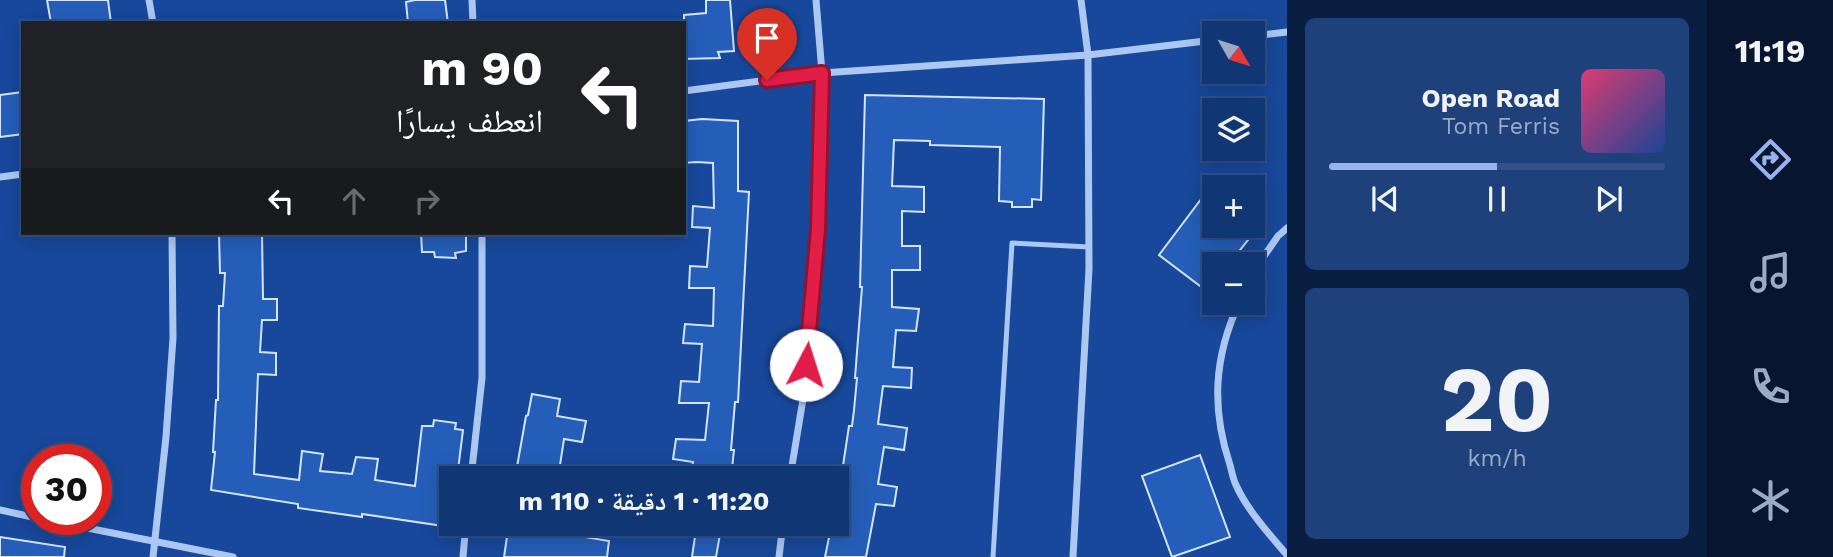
<!DOCTYPE html>
<html lang="ar">
<head>
<meta charset="utf-8">
<style>
  body { margin:0; font-family:"Work Sans","Noto Naskh Arabic",sans-serif; background:#1e417c; color:#f1f3f6; direction:rtl; height:100vh; display:flex; flex-direction:column; font-size:26px; white-space:nowrap }
  * { box-sizing:border-box; margin:0 }
  p { font-size:23px; color:#9cabc5 }
  .icon { flex:none; width:38px; height:38px; fill:none; stroke:currentColor; stroke-width:2; stroke-linecap:round; stroke-linejoin:round }
  .map { position:relative; flex:1; overflow:hidden; direction:ltr }
  .panel { display:flex; flex-direction:column; gap:18px; padding:18px; background:#091e40; width:420px }
  .panel>* { flex:none }
  .guide { position:absolute; left:21px; top:21px; width:665px; height:214px; border-radius:0px; box-shadow:0 4px 18px #0003,0 0 0 2px #305086; direction:rtl; background:#202124; color:#fff; overflow:hidden }
  .needle { width:46px; rotate:129deg }
  .buttons { position:absolute; left:1202px; top:21px; display:grid; gap:14px }
  .buttons a { display:grid; place-items:center; width:63px; height:63px; border-radius:0px; background:#113674; box-shadow:0 4px 18px #0003,0 0 0 2px #305086; font-size:35px }
  .speed { position:absolute; left:21px; top:444px; display:flex; gap:14px; font-size:35px; font-weight:700; text-align:center }
  .speed>* { display:grid; place-content:center; width:91px; height:91px; border-radius:50%; background:#113674; box-shadow:0 4px 18px #0003,0 0 0 2px #305086; line-height:1 }
  .speed .limit { border:10px solid #d22; background:#fff; color:#111 }
  .pin { position:absolute; display:grid; place-items:center; width:60px; height:60px; color:#fff; margin:-72px -30px; border-radius:50% 50% 50% 0; rotate:-45deg; box-shadow:0 0 7px #0007 }
  .pin .icon { rotate:45deg }
  .me { position:absolute; width:77px; margin:-38px; rotate:5deg; stroke-linejoin:round; filter:drop-shadow(0 0 5px #0008) }
  .turn { display:flex; align-items:center; gap:24px; height:147px; padding:0 28px; font-size:32px }
  .turn .icon { width:91px; height:91px; stroke-width:2.5 }
  .turn b { display:block; font-size:49px; line-height:60px }
  .lanes { display:flex; align-items:center; height:66px; padding:0 28px; background:#0003; justify-content:center; gap:35px; direction:ltr }
  .lanes .off { opacity:.35 }
  .panel .widget { flex:1; display:flex; flex-direction:column; justify-content:center; gap:10px; min-width:0; padding:0 24px; border-radius:10px; background:#1e417c }
  .panel .dial { align-items:center; gap:0 }
  .dial b { font-size:91px; line-height:1 }
  .song { display:flex; align-items:center; gap:21px }
  .cover { width:84px; height:84px; border-radius:10px; background:linear-gradient(135deg,hsl(340 70% 55%),hsl(220 70% 35%)) }
  .played { height:7px; border-radius:4px; background:linear-gradient(90deg,#95b2f1 50%,#305086 50%) }
  .keys { display:flex; justify-content:space-around; direction:ltr }
  .trip { position:absolute; left:439px; top:466px; width:410px; height:70px; border-radius:0px; background:#113674; box-shadow:0 4px 18px #0003,0 0 0 2px #305086; font-weight:700; line-height:70px; text-align:center; direction:rtl }
  main { display:flex; flex:1; min-height:0 }
  .tabs { display:flex; flex-direction:column; width:126px; justify-content:space-around; align-items:center; background:#07162e; color:#9cabc5 }
  .tabs .icon { width:49px; height:49px }
  .tabs .selected { color:#95b2f1 }
  .tabs b { font-size:32px; color:#f1f3f6 }
  .map>svg:first-child { display:block }
  .building { fill:#255eb9; stroke:#d4e4fc; stroke-width:2 }
  .lines { fill:none; stroke-linecap:round; stroke-linejoin:round }
  .service { stroke:#acc7f2; stroke-width:5 }
  .minor { stroke:#acc7f2; stroke-width:7 }
  .route-casing { stroke:#92132f; stroke-width:18 }
  .route { stroke:#e11d48; stroke-width:12 }
</style>
</head>
<body>
<main>
<nav class="tabs">
<b>11:19</b>
<svg class="icon selected" aria-label="directions" viewBox="0 0 24 24"><path d="M12 3l9 9-9 9-9-9zM9 14v-3h6M13 9l2 2-2 2"/></svg>
<svg class="icon" aria-label="music" viewBox="0 0 24 24"><path d="M9 18V5l10-2v13"/><circle cx="6" cy="18" r="3"/><circle cx="16" cy="16" r="3"/></svg>
<svg class="icon" aria-label="phone" viewBox="0 0 24 24"><path d="M5 4h4l2 5-3 2q2 4 5 5l2-3 5 2v4C11 20 4 13 5 4z"/></svg>
<svg class="icon" aria-label="climate" viewBox="0 0 24 24"><path d="M12 3v18M4 7l16 10M4 17L20 7"/></svg>
</nav>
<section class="panel">
<div class="widget">
<div class="song"><i class="cover"></i><div><b>Open Road</b><p>Tom Ferris</p></div></div>
<div class="played"></div>
<div class="keys"><svg class="icon" aria-label="previous" viewBox="0 0 24 24"><path d="M18 5L8 12l10 7zM5 5v14"/></svg><svg class="icon" aria-label="pause" viewBox="0 0 24 24"><path d="M8 5v14M16 5v14"/></svg><svg class="icon" aria-label="next" viewBox="0 0 24 24"><path d="M6 5l10 7-10 7zM19 5v14"/></svg></div>
</div>
<div class="widget dial"><b>20</b><p>km/h</p></div>
</section>
<div class="map">
<svg width="1287" height="557" viewBox="0 0 1287 557">
  <rect width="100%" height="100%" fill="#17489b"/>
  <g class="building">
    <polygon points="47,0 108,0 111,23 51,23"/>
    <polygon points="415,0 445,0 448,23 408,23 406,2"/>
    <polygon points="706,0 730,0 734,51 718,52 720,58 684,59 684,15 706,13"/>
    <polygon points="23,92 23,134 0,137 0,95"/>
    <polygon points="865,95 1044,99 1041,200 1032,199 1032,207 1012,207 1012,202 999,201 1000,147 930,145 930,141 894,140 892,186 924,187 924,212 902,211 902,246 920,246 920,270 892,270 892,307 919,309 916,331 896,330 893,367 912,368 911,388 883,386 878,424 907,428 904,450 884,447 878,484 897,487 894,506 876,504 866,557 825,557 832,523 836,523 836,512 849,426 852,426 854,410 857,378 855,378 862,287 860,287"/>
    <polygon points="702,119 738,121 738,191 749,192 738,402 735,402 731,450 734,450 731,478 690,478 693,462 673,459 676,439 705,440 709,403 679,403 681,381 699,382 702,344 683,343 685,324 713,326 714,288 689,288 690,266 707,267 710,228 692,227 693,206 714,208 713,163 696,162 684,163 684,121"/>
    <polygon points="1214,182 1214,226 1259,226 1229,264 1214,264 1214,283 1208,292 1159,255"/>
    <polygon points="219,233 262,233 263,299 277,299 277,320 262,320 260,352 276,353 276,375 258,374 254,474 299,480 302,451 323,454 320,471 352,474 356,457 378,459 375,480 415,486 422,426 433,426 434,420 456,423 455,429 463,430 457,478 452,478 450,527 362,514 362,517 298,508 298,504 211,490 215,452 213,452 216,400 218,400 219,306 223,306 225,273 220,273"/>
    <polygon points="421,233 466,233 466,251 455,253 456,258 435,257 434,252 422,252"/>
    <polygon points="532,394 560,399 557,416 586,421 582,442 564,439 558,478 515,478 526,416 528,415"/>
    <polygon points="1200,455 1230,537 1172,557 1142,476"/>
    <polygon points="509,523 544,523 543,530 609,541 607,557 504,557"/>
    <polygon points="697,523 722,523 716,557 692,557"/>
    <polygon points="0,537 65,547 64,557 0,557"/>
  </g>
  <g class="lines">
    <polyline class="service" points="993,557 1012,243 1089,247"/>
    <g class="minor">
      <polyline points="149,0 153,23"/>
      <polyline points="472,0 473,23"/>
      <polyline points="1253,36 1287,32"/>
      <polyline points="684,91 822,73 1088,55 1214,40"/>
      <polyline points="0,177 23,174"/>
      <polyline points="1253,272 1278,236 1287,228"/>
      <path d="M1239,303C1214,357 1211,408 1230,465C1232,472 1233,479 1236,485C1247,510 1270,535 1287,555"/>
      <polyline points="471,478 482,378 482,233"/>
      <polyline points="790,478 804,393 819,229 822,73 816,0"/>
      <polyline points="0,510 37,518"/>
      <polyline points="47,520 233,557"/>
      <polyline points="153,557 166,437 173,338 172,233"/>
      <polyline points="463,557 466,523"/>
      <polyline points="779,557 783,523"/>
      <polyline points="1073,557 1089,269 1088,55 1081,0"/>
    </g>
  </g>
  <g class="lines">
    <g class="route-casing">
      <polyline id="route" points="767,80 822,73 818,229 806,365"/>
    </g>
    <use href="#route" class="route"/>
  </g>
</svg>
<div class="buttons">
<a><svg class="needle" viewBox="-14 -14 28 28"><path d="M0-13l5 13h-10z" fill="#e53935"/><path d="M0 13l5-13h-10z" fill="#9cabc5"/></svg></a>
<a><svg class="icon" aria-label="layers" viewBox="0 0 24 24"><path d="M12 4l9 5-9 5-9-5zM3 14l9 5 9-5"/></svg></a>
<a>+</a>
<a>−</a>
</div>
<div class="speed"><div class="limit">30</div></div>
<div class="pin" style="left:767px;top:80px;background:#d93025"><svg class="icon" aria-label="arrive" viewBox="0 0 24 24"><path d="M6 21V4h12l-3 4 3 4H6"/></svg></div>
<svg class="me" style="left:806px;top:365px" viewBox="-20 -20 40 40"><circle r="19" fill="#fff"/><path d="M0-13L10 11 0 6-10 11z" fill="#e11d48"/></svg>
<div class="trip">11:20 · 1 دقيقة · 110 m</div>
<div class="guide">
<div class="turn"><svg class="icon" aria-label="left" viewBox="0 0 24 24"><path d="M17 20v-9H6M10 6l-5 5 5 5"/></svg><div><b>90 m</b>انعطف يسارًا</div></div>
<div class="lanes"><svg class="icon" aria-label="left" viewBox="0 0 24 24"><path d="M17 20v-9H6M10 6l-5 5 5 5"/></svg><svg class="icon off" aria-label="ahead" viewBox="0 0 24 24"><path d="M12 20V5M6 11l6-6 6 6"/></svg><svg class="icon off" aria-label="right" viewBox="0 0 24 24"><path d="M7 20v-9h11M14 6l5 5-5 5"/></svg></div>
</div>
</div>
</main>
</body>
</html>
